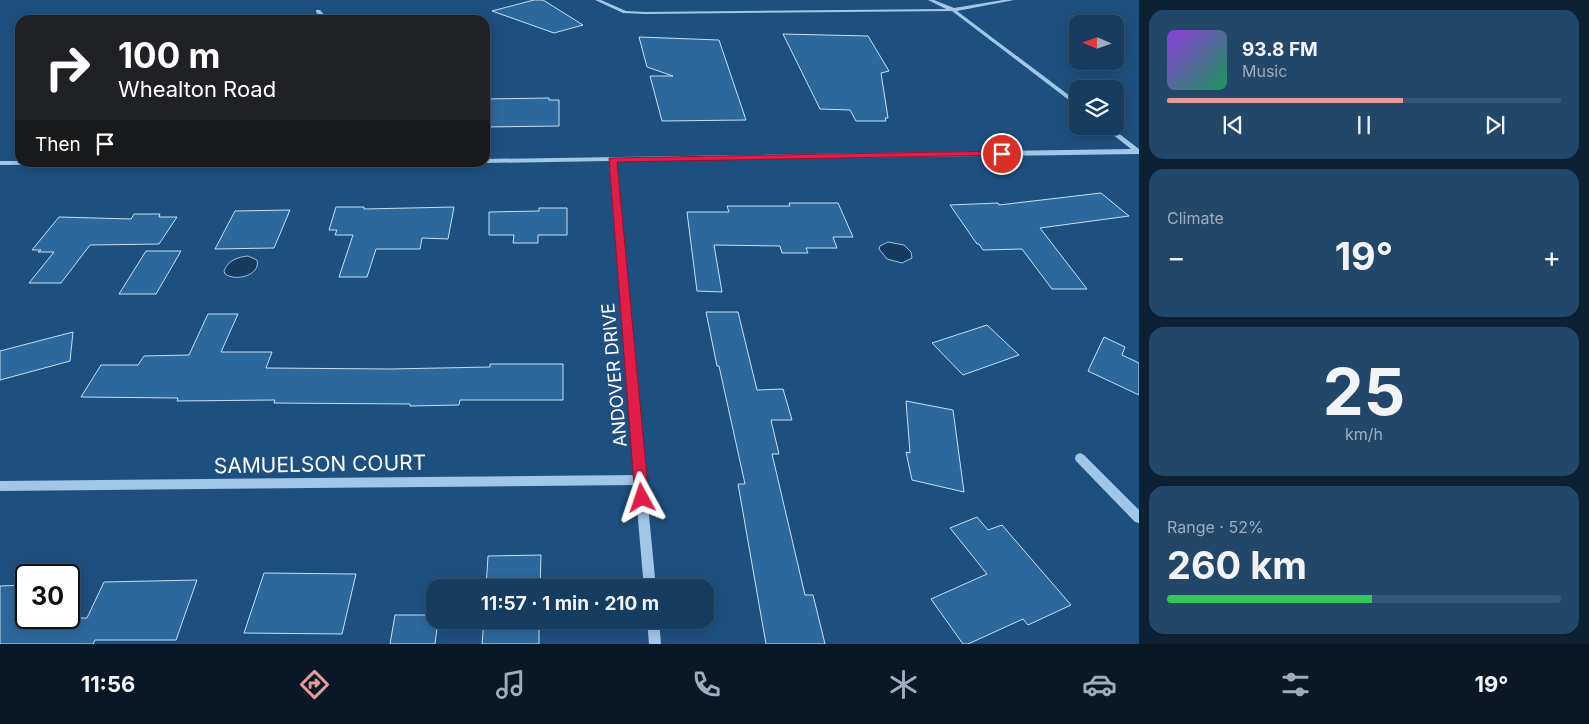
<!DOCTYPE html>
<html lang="en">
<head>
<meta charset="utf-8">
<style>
  body { margin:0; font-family:Inter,sans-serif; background:#234768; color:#f1f3f6; height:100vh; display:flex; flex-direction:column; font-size:19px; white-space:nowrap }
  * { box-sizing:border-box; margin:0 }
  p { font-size:16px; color:#9eadbd }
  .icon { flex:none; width:28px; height:28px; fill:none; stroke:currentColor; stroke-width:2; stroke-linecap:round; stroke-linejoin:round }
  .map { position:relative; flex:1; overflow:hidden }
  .sheet { display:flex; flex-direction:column; gap:10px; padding:10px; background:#0c2134; width:450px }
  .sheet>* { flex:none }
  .hud { position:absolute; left:15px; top:15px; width:475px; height:152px; border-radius:15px; box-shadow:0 2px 12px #0003,0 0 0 1px #355674; background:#202124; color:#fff; overflow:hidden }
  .needle { width:32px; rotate:272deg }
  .fabs { position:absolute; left:1069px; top:15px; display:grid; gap:10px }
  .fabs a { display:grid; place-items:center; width:55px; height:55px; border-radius:10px; background:#163c5f; box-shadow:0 2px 12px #0003,0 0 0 1px #355674; font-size:25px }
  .speed { position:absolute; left:15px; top:564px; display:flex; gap:10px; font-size:25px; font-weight:700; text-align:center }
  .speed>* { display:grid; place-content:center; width:65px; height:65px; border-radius:50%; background:#163c5f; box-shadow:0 2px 12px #0003,0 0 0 1px #355674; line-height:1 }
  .speed .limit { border:2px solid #111; border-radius:8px; background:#fff; color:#111 }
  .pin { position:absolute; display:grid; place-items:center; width:42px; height:42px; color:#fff; margin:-21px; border:2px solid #fff; border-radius:50%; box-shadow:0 1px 5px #0007 }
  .me { position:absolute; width:55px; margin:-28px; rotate:355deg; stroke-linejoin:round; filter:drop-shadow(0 0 4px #0008) }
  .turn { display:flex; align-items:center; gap:18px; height:105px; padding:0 20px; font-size:22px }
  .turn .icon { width:65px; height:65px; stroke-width:2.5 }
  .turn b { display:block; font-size:35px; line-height:42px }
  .then { display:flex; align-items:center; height:48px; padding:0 20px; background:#0003; gap:10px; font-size:19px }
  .big { font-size:38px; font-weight:700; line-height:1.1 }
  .sheet .card { flex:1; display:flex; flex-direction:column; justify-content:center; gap:8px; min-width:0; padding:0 18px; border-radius:15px; background:#234768 }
  .sheet .dial { align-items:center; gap:0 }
  .dial b { font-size:65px; line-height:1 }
  .song { display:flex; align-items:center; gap:15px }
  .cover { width:60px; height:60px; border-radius:8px; background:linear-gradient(135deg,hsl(270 70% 55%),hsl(150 70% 35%)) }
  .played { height:5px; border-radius:2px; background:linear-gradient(90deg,#e69b98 60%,#355674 60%) }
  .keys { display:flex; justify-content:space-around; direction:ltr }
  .heat { display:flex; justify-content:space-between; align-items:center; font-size:28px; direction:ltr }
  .charge { height:8px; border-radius:4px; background:linear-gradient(90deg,#34c759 52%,#355674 0) }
  .trip { position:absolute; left:426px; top:579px; width:288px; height:50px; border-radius:15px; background:#163c5f; box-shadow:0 2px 12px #0003,0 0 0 1px #355674; font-weight:700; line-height:50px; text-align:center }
  .dock { display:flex; height:80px; justify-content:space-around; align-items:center; background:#091826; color:#9eadbd }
  .dock .icon { width:35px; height:35px }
  .dock .active { color:#e69b98 }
  .dock b { font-size:22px; color:#f1f3f6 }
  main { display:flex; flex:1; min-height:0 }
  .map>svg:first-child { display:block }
  .water { fill:#143a5e; stroke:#95c4ea }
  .building { fill:#2d689c; stroke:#c5e0f6 }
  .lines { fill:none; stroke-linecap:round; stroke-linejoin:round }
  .minor { fill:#a1c7e8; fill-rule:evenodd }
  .route { fill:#e11d48; stroke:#92132f }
  .labels { text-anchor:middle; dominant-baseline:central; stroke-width:5; stroke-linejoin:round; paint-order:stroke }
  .street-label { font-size:18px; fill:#fff; stroke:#1e507f }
  .near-street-label { font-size:21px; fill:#fff; stroke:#1e507f }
</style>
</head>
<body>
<main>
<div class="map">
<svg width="1139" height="644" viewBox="0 0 1139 644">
  <rect width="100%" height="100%" fill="#1e507f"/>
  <g class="water">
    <polygon points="888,242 904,245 911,252 912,258 902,263 887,259 879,249 880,246"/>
    <path d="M248,256L257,260C261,275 236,282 225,274L224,271C228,260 238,257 248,256Z"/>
  </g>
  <g class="building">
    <polygon points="534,0 543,0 583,25 554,33 492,11"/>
    <polygon points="783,34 868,36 889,71 881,73 888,118 885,118 886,121 856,121 850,110 820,109"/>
    <polygon points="639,37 719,40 746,120 662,121 650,76 673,76 647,67"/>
    <polygon points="549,98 549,100 559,100 559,126 485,127 485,99"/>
    <polygon points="1101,193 1129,216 1040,228 1087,289 1052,289 1022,249 983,250 979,244 977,244 950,205 998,203 999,205"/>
    <polygon points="789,203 838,203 853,237 833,237 837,248 806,248 808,253 782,253 780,246 714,245 722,292 697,291 687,212 729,212 727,206 790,206"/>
    <polygon points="336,207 364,207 364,209 454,207 448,239 422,238 420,249 376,249 367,277 339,277 353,235 335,235 337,230 329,230"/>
    <polygon points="539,208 567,208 567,235 538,235 538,243 513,243 514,235 489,235 489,212 539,211"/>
    <polygon points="290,210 274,248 215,249 235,211"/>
    <polygon points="134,214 160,214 159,217 177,217 159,244 90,245 61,283 29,283 54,252 38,252 41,250 32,250 59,217 131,219"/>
    <polygon points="146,251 181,251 156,294 119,294"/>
    <polygon points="706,312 738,312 757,390 783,389 792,420 771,420 779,454 772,454 805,595 813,595 825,644 766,644 738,484 745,484 719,366 717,366"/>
    <polygon points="208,314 238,314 221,352 272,352 266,368 390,369 490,367 490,364 563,364 563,400 460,400 459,405 410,406 410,404 274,403 275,400 177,401 178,398 81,397 101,365 138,365 144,356 189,355"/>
    <polygon points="987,325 1019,355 963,375 932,343"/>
    <polygon points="73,332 70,361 0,380 0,351"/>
    <polygon points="1104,337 1125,347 1122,355 1139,363 1139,395 1088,371"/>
    <polygon points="906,401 953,410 964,492 912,480 906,452 910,453"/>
    <polygon points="977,517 988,530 1002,525 1071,605 1028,625 1023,619 968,644 963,644 931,599 987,574 950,528"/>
    <polygon points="541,555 540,588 486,588 488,556"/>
    <polygon points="264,573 356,574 342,634 244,633"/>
    <polygon points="197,580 176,640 95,640 93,644 0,644 0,586 26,585 26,618 87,618 104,582"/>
    <polygon points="395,615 435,615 435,620 438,620 435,644 390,644"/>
    <polygon points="484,620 539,620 539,644 482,644"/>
  </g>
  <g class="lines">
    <g class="minor">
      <polygon points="595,0 601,0 626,11 645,12 946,9 928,0 934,0 954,8 1003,0 1014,0 957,11 1078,102 1078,107 952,11 645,14 623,13"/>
      <polygon points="316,10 320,10 329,20 323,20 316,12"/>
      <polygon points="1102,126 1109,126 1139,149 1139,154 615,161 656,588 644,588 635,485 0,491 0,481 635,475 609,161 485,163 483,162 485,162 485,159 1131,149"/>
      <polygon points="0,161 20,161 20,162 150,162 147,164 0,165"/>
      <polygon points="1080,453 1084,455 1139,510 1139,523 1135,522 1076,461 1075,458 1076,455"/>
      <polygon points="647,620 659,620 661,644 649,644"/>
    </g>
  </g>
  <polygon class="route" points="1002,151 1006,154 1005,155 617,162 649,498 647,502 642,504 637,502 635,498 609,158"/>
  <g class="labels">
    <g class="street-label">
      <text transform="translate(614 375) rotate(-95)">ANDOVER DRIVE</text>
    </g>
    <g class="near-street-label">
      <text transform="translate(320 464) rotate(-1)">SAMUELSON COURT</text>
    </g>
  </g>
</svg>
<div class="fabs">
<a><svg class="needle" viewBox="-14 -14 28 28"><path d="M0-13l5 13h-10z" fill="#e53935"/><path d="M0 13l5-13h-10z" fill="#9eadbd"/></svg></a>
<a><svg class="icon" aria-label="layers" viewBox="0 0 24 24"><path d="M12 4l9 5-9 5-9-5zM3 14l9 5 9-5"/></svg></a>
</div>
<div class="speed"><div class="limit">30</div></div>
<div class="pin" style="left:1002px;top:154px;background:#d93025"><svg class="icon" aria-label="arrive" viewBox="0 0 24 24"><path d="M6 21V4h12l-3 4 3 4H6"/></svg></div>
<svg class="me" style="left:642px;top:498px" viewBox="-20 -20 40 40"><path d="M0-17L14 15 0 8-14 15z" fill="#e11d48" stroke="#fff" stroke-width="4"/></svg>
<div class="trip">11:57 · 1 min · 210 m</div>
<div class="hud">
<div class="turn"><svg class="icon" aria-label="right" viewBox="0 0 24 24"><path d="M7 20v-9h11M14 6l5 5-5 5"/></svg><div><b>100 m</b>Whealton Road</div></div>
<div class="then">Then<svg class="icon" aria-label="arrive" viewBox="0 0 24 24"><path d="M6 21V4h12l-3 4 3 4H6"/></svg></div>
</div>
</div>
<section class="sheet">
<div class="card">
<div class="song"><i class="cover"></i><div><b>93.8 FM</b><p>Music</p></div></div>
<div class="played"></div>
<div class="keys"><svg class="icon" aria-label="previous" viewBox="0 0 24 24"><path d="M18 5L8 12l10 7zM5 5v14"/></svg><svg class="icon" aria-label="pause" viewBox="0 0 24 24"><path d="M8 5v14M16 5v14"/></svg><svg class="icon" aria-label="next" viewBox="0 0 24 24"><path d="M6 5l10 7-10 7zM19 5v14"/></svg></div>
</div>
<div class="card"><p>Climate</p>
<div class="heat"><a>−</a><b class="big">19°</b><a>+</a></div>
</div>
<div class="card dial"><b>25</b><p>km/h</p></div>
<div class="card"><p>Range · 52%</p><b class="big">260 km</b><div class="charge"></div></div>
</section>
</main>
<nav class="dock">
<b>11:56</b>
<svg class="icon active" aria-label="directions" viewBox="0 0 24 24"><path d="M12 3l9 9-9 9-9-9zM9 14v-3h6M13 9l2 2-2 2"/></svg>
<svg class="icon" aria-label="music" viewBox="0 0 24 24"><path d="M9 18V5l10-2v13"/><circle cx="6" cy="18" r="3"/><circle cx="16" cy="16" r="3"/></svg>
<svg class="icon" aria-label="phone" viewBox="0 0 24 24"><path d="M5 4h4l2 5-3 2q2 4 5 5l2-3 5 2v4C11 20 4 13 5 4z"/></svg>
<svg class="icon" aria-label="climate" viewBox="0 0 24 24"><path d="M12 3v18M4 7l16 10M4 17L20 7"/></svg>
<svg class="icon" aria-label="car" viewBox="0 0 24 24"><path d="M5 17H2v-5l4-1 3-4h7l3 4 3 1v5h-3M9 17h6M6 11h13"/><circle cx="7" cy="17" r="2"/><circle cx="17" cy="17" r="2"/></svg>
<svg class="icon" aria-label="filters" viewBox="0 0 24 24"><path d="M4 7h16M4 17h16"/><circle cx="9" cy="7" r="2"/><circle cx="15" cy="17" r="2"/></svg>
<b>19°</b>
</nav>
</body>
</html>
